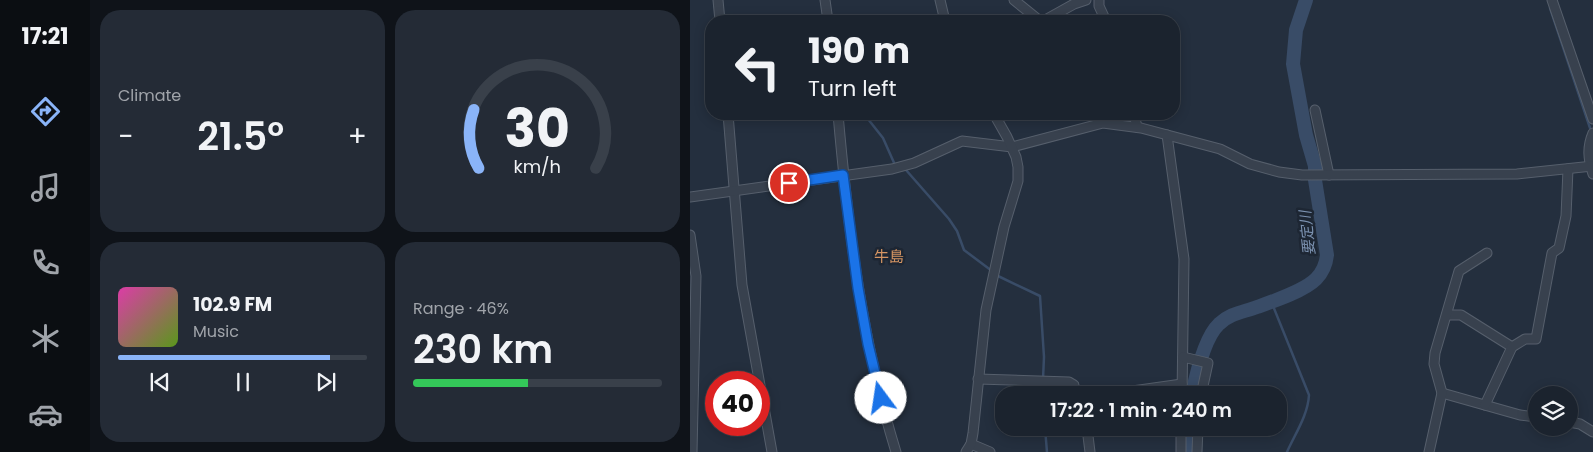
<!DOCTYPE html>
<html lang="en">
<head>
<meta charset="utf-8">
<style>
  body { margin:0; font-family:Poppins,"Noto Sans JP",sans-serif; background:#242b36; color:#f1f3f6; height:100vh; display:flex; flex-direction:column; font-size:19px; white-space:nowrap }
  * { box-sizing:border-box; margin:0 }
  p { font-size:16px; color:#a0a4aa }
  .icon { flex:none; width:28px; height:28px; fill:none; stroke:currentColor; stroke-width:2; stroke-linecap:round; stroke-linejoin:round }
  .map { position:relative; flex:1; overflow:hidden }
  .details { display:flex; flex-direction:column; gap:10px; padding:10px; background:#0f1319; width:600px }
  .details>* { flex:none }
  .hud { position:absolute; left:15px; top:15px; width:475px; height:105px; border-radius:20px; box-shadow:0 2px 12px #0003,0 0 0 1px #39404a; background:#1b232e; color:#f1f3f6; overflow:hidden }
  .fabs { position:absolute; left:838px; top:386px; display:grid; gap:10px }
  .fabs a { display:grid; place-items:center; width:50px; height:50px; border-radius:50%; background:#1b232e; box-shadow:0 2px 12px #0003,0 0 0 1px #39404a; font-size:25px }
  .speed { position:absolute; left:15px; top:371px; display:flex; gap:10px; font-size:25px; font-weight:700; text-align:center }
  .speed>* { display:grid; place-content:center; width:65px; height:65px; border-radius:50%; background:#1b232e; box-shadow:0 2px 12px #0003,0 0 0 1px #39404a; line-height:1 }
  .speed .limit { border:8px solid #d22; background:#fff; color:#111 }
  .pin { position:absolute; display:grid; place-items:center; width:42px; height:42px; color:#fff; margin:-21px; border:2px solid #fff; border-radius:50%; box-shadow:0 1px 5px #0007 }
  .me { position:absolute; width:55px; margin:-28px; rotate:346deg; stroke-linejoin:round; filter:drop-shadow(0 0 4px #0008) }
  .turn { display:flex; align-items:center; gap:18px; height:105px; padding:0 20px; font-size:22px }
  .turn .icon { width:65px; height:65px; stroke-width:2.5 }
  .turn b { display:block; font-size:35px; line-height:42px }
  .big { font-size:38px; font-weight:600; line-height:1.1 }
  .details .widget { flex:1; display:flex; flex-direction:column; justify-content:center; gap:8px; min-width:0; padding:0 18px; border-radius:20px; background:#242b36 }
  .details .dial { align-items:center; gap:0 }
  .dial svg { height:130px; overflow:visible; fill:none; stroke:#39404a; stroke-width:7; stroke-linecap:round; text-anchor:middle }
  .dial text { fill:#f1f3f6; stroke:none }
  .song { display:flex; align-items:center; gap:15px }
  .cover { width:60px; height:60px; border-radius:8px; background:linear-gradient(135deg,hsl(320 70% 55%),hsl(90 70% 35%)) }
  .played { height:5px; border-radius:2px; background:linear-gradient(90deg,#8ab4f8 85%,#39404a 85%) }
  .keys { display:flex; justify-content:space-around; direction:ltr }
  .heat { display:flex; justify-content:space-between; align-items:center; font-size:28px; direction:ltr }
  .charge { height:8px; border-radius:4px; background:linear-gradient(90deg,#34c759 46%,#39404a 0) }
  .details .tiles { flex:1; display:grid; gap:10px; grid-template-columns:repeat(2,1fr) }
  .trip { position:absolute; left:305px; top:386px; width:292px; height:50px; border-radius:20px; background:#1b232e; box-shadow:0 2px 12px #0003,0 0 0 1px #39404a; font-weight:600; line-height:50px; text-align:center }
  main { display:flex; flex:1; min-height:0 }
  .tabs { display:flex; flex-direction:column; width:90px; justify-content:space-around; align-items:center; background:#0b0e12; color:#a0a4aa }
  .tabs .icon { width:35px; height:35px }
  .tabs .selected { color:#8ab4f8 }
  .tabs b { font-size:22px; color:#f1f3f6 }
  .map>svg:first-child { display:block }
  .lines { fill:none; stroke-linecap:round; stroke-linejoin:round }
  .stream { stroke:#394c67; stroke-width:2.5 }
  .river { stroke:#394c67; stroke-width:14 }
  .minor-casing { stroke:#565f6c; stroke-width:11 }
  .minor { stroke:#38414e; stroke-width:9 }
  .route-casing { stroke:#114b97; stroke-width:12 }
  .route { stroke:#1a73e8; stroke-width:9 }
  .labels { text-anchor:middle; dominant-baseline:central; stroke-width:5; stroke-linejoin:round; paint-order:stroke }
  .water-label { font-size:15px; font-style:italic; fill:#7c92b1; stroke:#1d2633 }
  .neighbourhood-label { font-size:15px; fill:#d59563; stroke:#1d2633 }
</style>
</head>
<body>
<main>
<nav class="tabs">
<b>17:21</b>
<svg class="icon selected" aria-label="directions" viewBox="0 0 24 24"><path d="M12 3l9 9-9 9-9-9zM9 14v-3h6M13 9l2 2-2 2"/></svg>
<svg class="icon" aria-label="music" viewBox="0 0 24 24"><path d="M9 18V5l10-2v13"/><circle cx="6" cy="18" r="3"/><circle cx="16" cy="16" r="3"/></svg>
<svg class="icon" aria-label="phone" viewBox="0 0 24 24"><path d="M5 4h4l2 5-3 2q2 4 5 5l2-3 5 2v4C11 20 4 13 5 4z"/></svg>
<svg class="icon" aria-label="climate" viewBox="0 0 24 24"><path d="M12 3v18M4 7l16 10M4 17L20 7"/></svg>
<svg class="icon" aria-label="car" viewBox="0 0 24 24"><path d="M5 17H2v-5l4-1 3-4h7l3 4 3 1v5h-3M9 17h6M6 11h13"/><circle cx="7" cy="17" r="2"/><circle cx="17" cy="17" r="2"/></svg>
</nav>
<section class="details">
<div class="tiles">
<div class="widget"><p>Climate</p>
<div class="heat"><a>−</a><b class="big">21.5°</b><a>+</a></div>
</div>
<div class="widget dial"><svg viewBox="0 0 100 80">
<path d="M14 69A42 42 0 1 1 86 69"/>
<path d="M14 69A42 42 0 0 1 11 33" stroke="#8ab4f8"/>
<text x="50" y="56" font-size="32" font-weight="700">30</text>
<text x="50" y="72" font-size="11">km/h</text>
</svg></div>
<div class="widget">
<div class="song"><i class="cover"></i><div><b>102.9 FM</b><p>Music</p></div></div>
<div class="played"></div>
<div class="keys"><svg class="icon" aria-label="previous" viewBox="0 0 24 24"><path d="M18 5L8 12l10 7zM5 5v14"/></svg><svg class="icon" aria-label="pause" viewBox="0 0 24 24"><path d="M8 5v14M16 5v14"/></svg><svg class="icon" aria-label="next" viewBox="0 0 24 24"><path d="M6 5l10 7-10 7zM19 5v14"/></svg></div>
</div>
<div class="widget"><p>Range · 46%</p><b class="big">230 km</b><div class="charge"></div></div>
</div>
</section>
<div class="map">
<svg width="903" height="452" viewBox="0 0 903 452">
  <rect width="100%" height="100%" fill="#242f3e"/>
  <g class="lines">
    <g class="stream">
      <polyline points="860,8 900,128"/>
      <polyline points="174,114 193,138 205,165"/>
      <polyline points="216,170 259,219 267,231 274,250 302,271"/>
      <polyline points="308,276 350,296 354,357 353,379"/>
      <path d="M581,301L619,395C618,415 605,434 597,452"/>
      <polyline points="353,384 354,395"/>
      <polyline points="355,428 357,452"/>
    </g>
    <g class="river">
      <path d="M502,395C506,375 514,338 529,324C540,313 554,312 567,307C584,301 614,291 626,279C633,272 636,264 637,255L625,180V166L616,135L603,64L606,30L616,0"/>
      <polyline points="500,452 500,428"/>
    </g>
    <g class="minor-casing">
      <g id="minor">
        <polyline points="28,0 30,21"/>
        <polyline points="135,0 138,21"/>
        <polyline points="250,0 255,21"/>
        <polyline points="324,0 350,21"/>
        <polyline points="409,0 409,6 416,21"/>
        <polyline points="862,0 903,119"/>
        <polyline points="356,21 357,19 384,4 396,0"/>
        <polyline points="625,110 639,175"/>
        <polyline points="38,114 52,285 82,452"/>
        <path d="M148,114C158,228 172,342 206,452"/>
        <polyline points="444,114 447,127"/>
        <path d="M903,133C897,147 898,159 903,174"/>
        <polyline points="477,135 494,259 492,395"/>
        <polyline points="0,197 202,169 224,163 272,141 322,147 413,123 451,128 530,149 560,164 589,172 612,175 827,174 903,166"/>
        <polyline points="0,235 6,276 2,452"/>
        <polyline points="757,315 771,315 822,347"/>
        <polyline points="493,357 518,363 511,395"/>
        <polyline points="288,379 379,382 384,385 384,395"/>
        <polyline points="752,393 830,415 846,417"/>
        <polyline points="414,395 492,384"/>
        <polyline points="795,405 822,347 835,339 846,339 862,253 869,248 876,216 878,169"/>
        <polyline points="879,422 890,424 903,432"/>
        <polyline points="397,428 400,452"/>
        <polyline points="281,444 300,452"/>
        <polyline points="276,452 281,444 283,433 296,310 314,227 328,181 328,167 326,157 317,137 304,114"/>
        <polyline points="491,452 491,428"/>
        <polyline points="507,452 508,428"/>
        <polyline points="739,452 752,393 744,364 745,353 769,271 797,253"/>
      </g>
    </g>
    <use href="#minor" class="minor"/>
  </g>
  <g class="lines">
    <g class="route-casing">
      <polyline id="route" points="99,183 153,175 168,288 178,344 191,398"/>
    </g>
    <use href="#route" class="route"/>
  </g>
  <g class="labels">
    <g class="water-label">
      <text transform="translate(617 233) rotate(-96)">要定川</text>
    </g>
    <g class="neighbourhood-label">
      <text x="199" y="256">牛島</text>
    </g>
  </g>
</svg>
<div class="fabs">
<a><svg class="icon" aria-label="layers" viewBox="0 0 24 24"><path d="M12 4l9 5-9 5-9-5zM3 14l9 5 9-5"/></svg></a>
</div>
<div class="speed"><div class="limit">40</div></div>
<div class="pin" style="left:99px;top:183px;background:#d93025"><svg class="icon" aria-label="arrive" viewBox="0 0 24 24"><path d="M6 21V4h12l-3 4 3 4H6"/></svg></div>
<svg class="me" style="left:191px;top:398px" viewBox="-20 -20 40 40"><circle r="19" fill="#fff"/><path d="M0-13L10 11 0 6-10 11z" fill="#1a73e8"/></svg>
<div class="trip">17:22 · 1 min · 240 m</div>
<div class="hud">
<div class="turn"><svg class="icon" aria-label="left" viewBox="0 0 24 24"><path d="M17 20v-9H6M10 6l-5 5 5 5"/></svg><div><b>190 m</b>Turn left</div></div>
</div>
</div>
</main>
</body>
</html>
